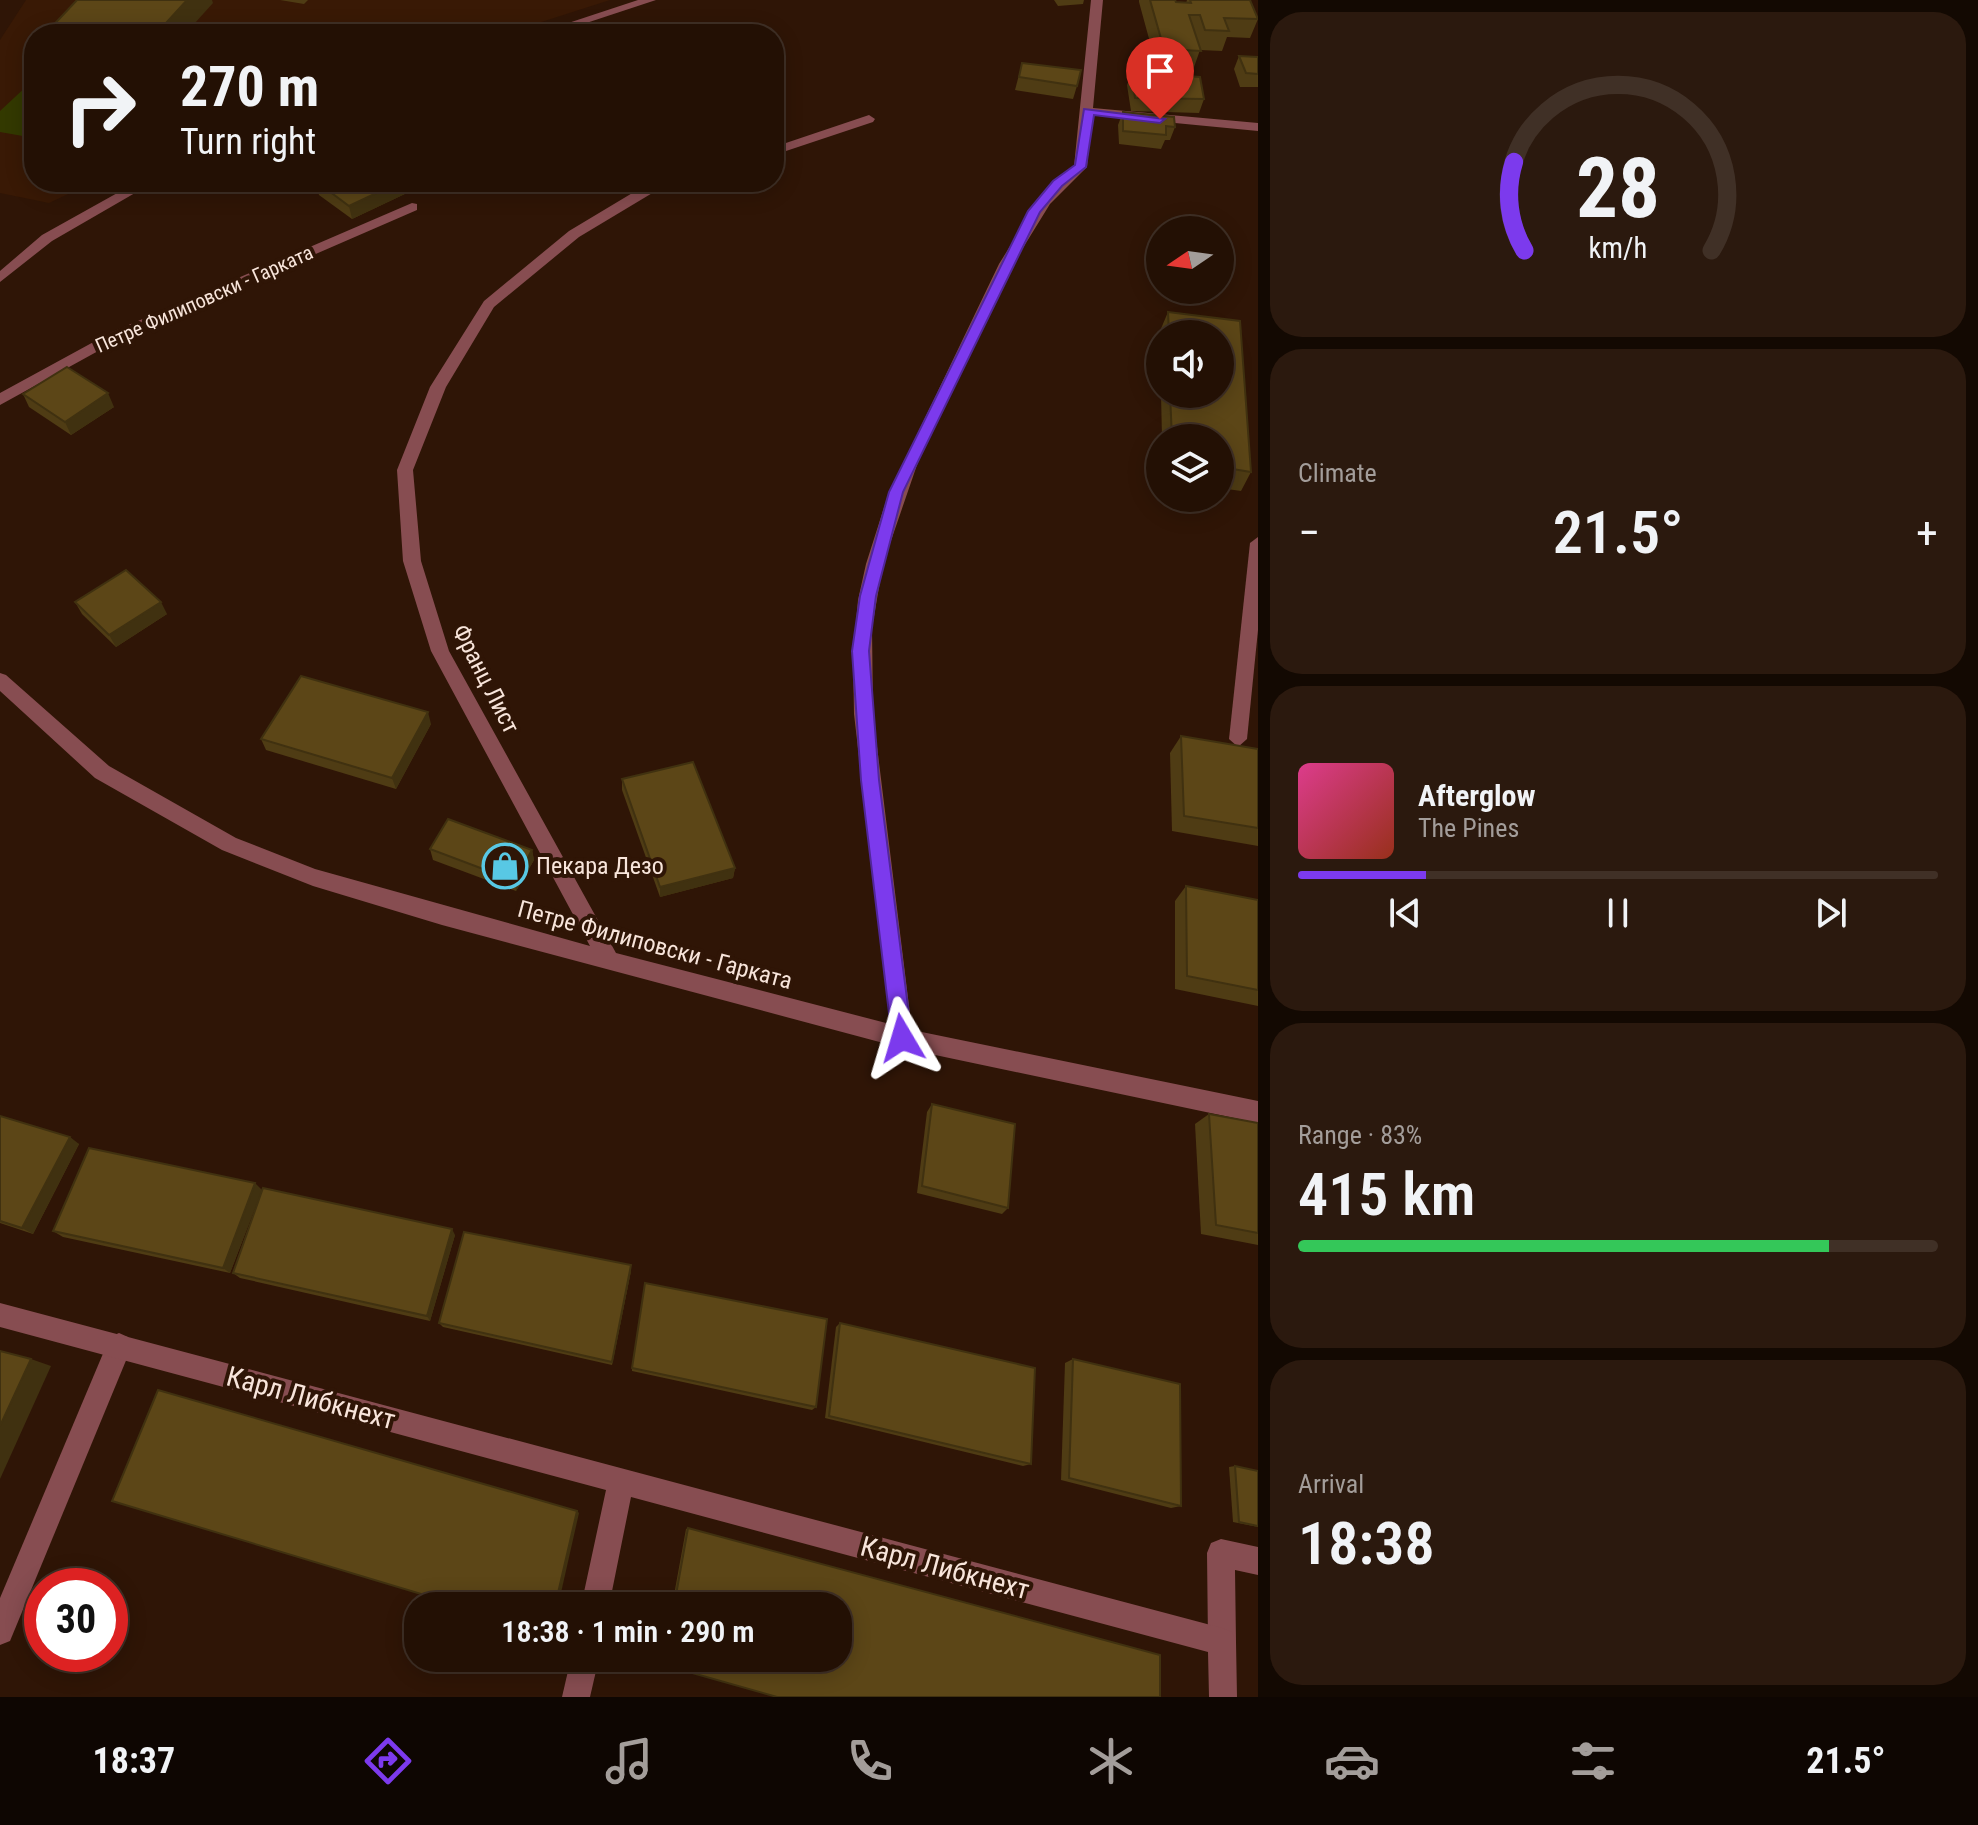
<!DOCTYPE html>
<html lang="en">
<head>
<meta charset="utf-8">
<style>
  body { margin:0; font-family:"Roboto Condensed",sans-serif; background:#2b190e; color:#f1f3f6; height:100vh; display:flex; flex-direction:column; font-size:30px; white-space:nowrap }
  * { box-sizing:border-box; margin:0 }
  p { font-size:26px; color:#a39d9a }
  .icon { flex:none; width:44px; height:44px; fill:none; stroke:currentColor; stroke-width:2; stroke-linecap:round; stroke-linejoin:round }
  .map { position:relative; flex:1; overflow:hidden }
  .side { display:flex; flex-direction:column; gap:12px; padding:12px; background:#130902; width:720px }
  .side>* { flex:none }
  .guide { position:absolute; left:24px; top:24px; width:760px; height:168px; border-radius:32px; box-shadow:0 4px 20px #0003,0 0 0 2px #403026; background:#231004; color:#f1f3f6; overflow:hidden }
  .needle { width:52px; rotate:257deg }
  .tools { position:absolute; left:1146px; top:216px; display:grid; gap:16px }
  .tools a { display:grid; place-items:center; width:88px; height:88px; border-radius:50%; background:#231004; box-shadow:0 4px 20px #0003,0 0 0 2px #403026; font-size:40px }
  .speed { position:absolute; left:24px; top:1568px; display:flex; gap:16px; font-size:40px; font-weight:700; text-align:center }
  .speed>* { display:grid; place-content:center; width:104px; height:104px; border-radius:50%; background:#231004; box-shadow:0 4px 20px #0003,0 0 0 2px #403026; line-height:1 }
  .speed .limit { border:12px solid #d22; background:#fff; color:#111 }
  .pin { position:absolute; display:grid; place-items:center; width:68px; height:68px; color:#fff; margin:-82px -34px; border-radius:50% 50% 50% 0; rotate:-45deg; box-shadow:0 0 8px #0007 }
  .pin .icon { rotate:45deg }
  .me { position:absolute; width:88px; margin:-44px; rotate:353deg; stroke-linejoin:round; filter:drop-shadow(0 0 6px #0008) }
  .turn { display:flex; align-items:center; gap:28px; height:168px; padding:0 24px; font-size:36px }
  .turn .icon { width:104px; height:104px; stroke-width:2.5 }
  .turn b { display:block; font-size:56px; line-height:68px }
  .big { font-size:60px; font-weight:600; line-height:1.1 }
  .side .widget { flex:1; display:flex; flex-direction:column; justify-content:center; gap:12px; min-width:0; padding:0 28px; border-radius:32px; background:#2b190e }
  .side .dial { align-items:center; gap:0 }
  .dial svg { height:208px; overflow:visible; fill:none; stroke:#403026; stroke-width:7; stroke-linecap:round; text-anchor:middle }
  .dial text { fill:#f1f3f6; stroke:none }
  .song { display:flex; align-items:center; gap:24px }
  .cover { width:96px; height:96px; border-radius:12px; background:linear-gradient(135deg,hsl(330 70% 55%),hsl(10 70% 35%)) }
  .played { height:8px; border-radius:4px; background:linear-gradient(90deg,#7c3aed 20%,#403026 20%) }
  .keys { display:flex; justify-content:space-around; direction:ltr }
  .heat { display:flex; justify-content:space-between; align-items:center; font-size:44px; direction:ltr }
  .charge { height:12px; border-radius:6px; background:linear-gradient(90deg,#34c759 83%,#403026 0) }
  .trip { position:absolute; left:404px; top:1592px; width:448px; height:80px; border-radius:32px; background:#231004; box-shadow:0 4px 20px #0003,0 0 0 2px #403026; font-weight:600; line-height:80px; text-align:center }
  .tab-bar { display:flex; height:128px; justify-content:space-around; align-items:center; background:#0e0602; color:#a39d9a }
  .tab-bar .icon { width:56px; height:56px }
  .tab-bar .selected { color:#7c3aed }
  .tab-bar b { font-size:36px; color:#f1f3f6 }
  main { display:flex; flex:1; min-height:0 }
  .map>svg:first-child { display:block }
  .built { fill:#391905 }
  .green { fill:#333900 }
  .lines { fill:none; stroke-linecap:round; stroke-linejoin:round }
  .service { fill:#874d51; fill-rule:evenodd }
  .minor { fill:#874d51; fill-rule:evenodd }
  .wall { fill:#4f3c14 }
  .shaded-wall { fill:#403110 }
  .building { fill:#5c4617; stroke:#403110; stroke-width:2 }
  .route { fill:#7c3aed; stroke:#51269a; stroke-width:2 }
  .labels { text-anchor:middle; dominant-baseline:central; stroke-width:8; stroke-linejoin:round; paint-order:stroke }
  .far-street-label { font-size:20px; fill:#f8e5db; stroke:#2f1506 }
  .street-label { font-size:24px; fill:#f8e5db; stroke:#2f1506 }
  .poi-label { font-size:24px; fill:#f8e5db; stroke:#2f1506; text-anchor:start }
  .near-street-label { font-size:28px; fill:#f8e5db; stroke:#2f1506 }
</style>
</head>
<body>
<main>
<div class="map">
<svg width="1258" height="1697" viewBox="0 0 1258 1697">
  <rect width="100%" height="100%" fill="#2f1506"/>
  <polygon class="built" points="26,0 610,0 504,34 34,34 34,182 94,182 49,203 0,193 0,40"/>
  <polygon class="green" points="29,84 34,85 34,138 0,132 0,111"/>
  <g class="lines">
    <g class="service">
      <polygon points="1258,537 1258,630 1247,739 1238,747 1229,739 1250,543"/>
      <polygon points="119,1333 128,1337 132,1346 10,1641 0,1645 0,1598 110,1337"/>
      <polygon points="1221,1539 1258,1547 1258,1575 1235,1570 1236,1642 1232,1652 1222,1656 1212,1652 1208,1642 1207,1553 1211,1543"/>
    </g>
    <g class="minor">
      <polygon points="638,0 656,0 553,34 535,34"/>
      <polygon points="1091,0 1103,0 1093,108 1258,123 1258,131 1092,115 1087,167 1050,204 1013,264 918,462 883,564 872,628 873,714 912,1030 1258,1101 1258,1123 902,1048 442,925 313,886 222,850 95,778 0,691 0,673 6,675 109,766 236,838 315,869 590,946 431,651 403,561 397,470 430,387 484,301 569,231 644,186 680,182 654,192 579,237 494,307 446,387 413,470 421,561 449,651 616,953 890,1024 854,714 853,657 858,600 866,564 888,495 999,264 1040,198 1074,166"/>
      <polygon points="869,115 875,119 873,122 774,155 774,147"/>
      <polygon points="137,182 154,182 52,241 0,282 0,271 42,235"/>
      <polygon points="412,203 417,204 417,210 120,339 0,405 0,393 110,333"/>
      <polygon points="0,1303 1222,1628 1232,1632 1236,1642 1237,1697 1209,1697 1208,1652 631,1497 609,1606 581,1606 606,1490 0,1327"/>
      <polygon points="571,1658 599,1658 590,1697 562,1697"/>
    </g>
  </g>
  <g class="wall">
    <polygon points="280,0 308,0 304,4"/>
    <polygon points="1054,0 1084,0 1083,4 1058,6"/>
    <polygon points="1139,0 1175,0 1176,2 1186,3 1187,0 1250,0 1258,19 1250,38 1227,37 1222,51 1200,50 1193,70 1157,68 1139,2"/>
    <polygon points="1239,56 1258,57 1258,87 1240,87 1234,69"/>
    <polygon points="1022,63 1077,86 1073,99 1015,90"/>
    <polygon points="1132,72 1204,99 1199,113 1131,111 1127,85"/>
    <polygon points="1123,112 1175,127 1170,140 1165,140 1161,149 1119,144 1118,125"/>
    <polygon points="316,182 428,183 352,219 319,195"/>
    <polygon points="1168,312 1240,321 1251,472 1241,491 1220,488 1220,438 1162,438 1161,394 1220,394 1220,334 1160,334 1160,349 1160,331"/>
    <polygon points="23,394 114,407 71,435 29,407"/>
    <polygon points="75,602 167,614 116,647 82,614"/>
    <polygon points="431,724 396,789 266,750 261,739"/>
    <polygon points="1181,736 1258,749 1258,846 1172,831 1170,753"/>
    <polygon points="622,779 735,868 733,878 660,897 622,790"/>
    <polygon points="430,849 532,850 534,860 516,891 433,860"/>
    <polygon points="1186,886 1258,900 1258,1006 1175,989 1175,901"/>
    <polygon points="932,1104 1008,1208 1002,1214 917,1193 927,1112"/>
    <polygon points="1209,1114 1258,1123 1258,1245 1201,1234 1195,1124"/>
    <polygon points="0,1116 79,1144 33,1234 0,1223"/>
    <polygon points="262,1190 230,1273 63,1237 53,1231"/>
    <polygon points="455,1235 430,1321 240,1278 233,1273"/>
    <polygon points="631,1271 612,1365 443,1327 439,1323"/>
    <polygon points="840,1323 1031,1464 1023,1466 825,1418 836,1327"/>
    <polygon points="1073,1359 1181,1506 1171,1508 1061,1480 1065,1363"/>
    <polygon points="632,1368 816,1407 812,1410 632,1371"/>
    <polygon points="1235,1466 1258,1471 1258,1527 1233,1522 1229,1467"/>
    <polygon points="688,1528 1160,1655 1160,1697 777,1697 664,1665 663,1658 838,1658 838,1606 672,1606 686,1529"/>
  </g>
  <g class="shaded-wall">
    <polygon points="187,0 212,0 213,3 185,34 156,34"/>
    <polygon points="400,182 428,182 428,183 352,219 349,206"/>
    <polygon points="108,393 114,407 71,435 65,422"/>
    <polygon points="161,602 167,614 116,647 109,635"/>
    <polygon points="428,712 431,724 396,789 392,778"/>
    <polygon points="532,850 534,860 516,891 515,881"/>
    <polygon points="735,868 733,878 660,897 660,887"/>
    <polygon points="70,1137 79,1144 33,1234 22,1228"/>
    <polygon points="255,1183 262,1190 230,1273 223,1268"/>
    <polygon points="452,1229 455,1235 430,1321 427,1316"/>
    <polygon points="631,1265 631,1271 612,1365 612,1362"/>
    <polygon points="31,1359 51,1366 0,1479 0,1426"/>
    <polygon points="577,1511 579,1513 558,1606 555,1606"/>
  </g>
  <g class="building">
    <polygon points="77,0 187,0 156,34 45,34"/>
    <polygon points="1150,0 1175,0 1176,2 1191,3 1190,0 1250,0 1258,19 1224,18 1229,31 1205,30 1200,15 1189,15 1201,51 1164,49"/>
    <polygon points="1239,56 1258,57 1258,74 1246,73"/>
    <polygon points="1022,63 1081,70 1077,86 1019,77"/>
    <polygon points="1132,72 1200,77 1204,99 1135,98"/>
    <polygon points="1123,112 1174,117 1175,127 1166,126 1166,135 1123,131"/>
    <polygon points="317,182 400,182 349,206"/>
    <polygon points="1168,312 1240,321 1251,472 1220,467 1220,438 1172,438 1170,394 1220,394 1220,334 1169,334"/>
    <polygon points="67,367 108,393 65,422 23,394"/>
    <polygon points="126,570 161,602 109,635 75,602"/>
    <polygon points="301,676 428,712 392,778 261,739"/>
    <polygon points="1181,736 1258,749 1258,828 1184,816"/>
    <polygon points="693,762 735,868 660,887 622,779"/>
    <polygon points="448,819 532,850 515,881 430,849"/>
    <polygon points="1186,886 1258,900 1258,990 1187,976"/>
    <polygon points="932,1104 1015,1124 1008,1208 922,1186"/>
    <polygon points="1209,1114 1258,1123 1258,1233 1216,1225"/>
    <polygon points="0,1116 70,1137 22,1228 0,1221"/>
    <polygon points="89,1148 255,1183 223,1268 53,1231"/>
    <polygon points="263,1188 452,1229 427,1316 233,1273"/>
    <polygon points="464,1232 631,1265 612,1362 439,1323"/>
    <polygon points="645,1283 827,1319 816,1407 632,1368"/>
    <polygon points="840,1323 1035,1368 1031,1464 829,1416"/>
    <polygon points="0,1351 31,1359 0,1426"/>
    <polygon points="1073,1359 1180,1384 1181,1506 1069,1478"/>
    <polygon points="158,1390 577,1511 555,1606 461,1606 112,1501"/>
    <polygon points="1235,1466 1258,1471 1258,1526 1239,1522"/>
    <polygon points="688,1528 1160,1655 1160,1697 777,1697 664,1665 665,1658 838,1658 838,1606 674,1606"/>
  </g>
  <polygon class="route" points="1084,109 1165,119 1160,123 1094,115 1086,167 1062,186 1040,212 903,492 876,596 869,651 879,780 912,1038 909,1045 902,1047 895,1045 892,1038 861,780 852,651 860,596 889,492 1028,211 1053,181 1075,165"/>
  <defs>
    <g id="shop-ring" transform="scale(2.3)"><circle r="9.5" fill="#2f1506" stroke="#58c8e4" stroke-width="1.5"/><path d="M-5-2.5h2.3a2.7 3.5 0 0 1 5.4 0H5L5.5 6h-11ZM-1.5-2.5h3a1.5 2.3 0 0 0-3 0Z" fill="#58c8e4"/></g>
  </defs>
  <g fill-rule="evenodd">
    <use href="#shop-ring" x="505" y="866"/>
  </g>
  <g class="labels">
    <g class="far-street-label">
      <text transform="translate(204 299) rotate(-24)">Петре Филиповски - Гарката</text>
    </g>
    <g class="street-label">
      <text transform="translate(486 679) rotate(63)">Франц Лист</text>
      <text transform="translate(655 945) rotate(15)">Петре Филиповски - Гарката</text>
    </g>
    <g class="poi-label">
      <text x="536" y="866">Пекара Дезо</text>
    </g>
    <g class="near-street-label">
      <text transform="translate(311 1398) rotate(15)">Карл Либкнехт</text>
      <text transform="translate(945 1568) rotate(15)">Карл Либкнехт</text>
    </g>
  </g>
</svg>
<div class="tools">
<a><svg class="needle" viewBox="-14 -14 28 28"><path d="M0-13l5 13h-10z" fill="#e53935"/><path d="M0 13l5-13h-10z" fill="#a39d9a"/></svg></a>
<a><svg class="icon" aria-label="sound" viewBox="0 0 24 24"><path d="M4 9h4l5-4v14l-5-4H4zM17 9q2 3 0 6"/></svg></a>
<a><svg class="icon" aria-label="layers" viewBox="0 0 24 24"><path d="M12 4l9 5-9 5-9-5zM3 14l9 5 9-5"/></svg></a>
</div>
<div class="speed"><div class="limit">30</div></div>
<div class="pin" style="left:1160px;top:119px;background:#d93025"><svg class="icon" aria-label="arrive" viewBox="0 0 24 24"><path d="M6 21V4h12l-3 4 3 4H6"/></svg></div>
<svg class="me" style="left:902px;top:1038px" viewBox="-20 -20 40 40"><path d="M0-17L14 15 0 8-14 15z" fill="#7c3aed" stroke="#fff" stroke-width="4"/></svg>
<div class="trip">18:38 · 1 min · 290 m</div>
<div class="guide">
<div class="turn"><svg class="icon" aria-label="right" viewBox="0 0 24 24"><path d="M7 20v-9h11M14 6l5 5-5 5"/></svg><div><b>270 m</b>Turn right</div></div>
</div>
</div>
<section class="side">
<div class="widget dial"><svg viewBox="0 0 100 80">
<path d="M14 69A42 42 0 1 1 86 69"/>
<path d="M14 69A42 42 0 0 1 10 35" stroke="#7c3aed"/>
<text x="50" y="56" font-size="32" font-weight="700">28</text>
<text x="50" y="72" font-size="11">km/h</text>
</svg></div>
<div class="widget"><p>Climate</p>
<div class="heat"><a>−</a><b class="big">21.5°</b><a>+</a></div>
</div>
<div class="widget">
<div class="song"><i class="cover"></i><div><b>Afterglow</b><p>The Pines</p></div></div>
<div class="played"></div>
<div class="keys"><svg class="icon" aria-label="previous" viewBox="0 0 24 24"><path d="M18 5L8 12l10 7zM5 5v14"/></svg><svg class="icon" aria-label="pause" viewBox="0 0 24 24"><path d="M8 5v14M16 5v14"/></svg><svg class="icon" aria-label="next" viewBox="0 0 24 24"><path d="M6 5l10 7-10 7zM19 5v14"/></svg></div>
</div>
<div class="widget"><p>Range · 83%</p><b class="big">415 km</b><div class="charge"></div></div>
<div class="widget"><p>Arrival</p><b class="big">18:38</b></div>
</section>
</main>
<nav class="tab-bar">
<b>18:37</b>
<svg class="icon selected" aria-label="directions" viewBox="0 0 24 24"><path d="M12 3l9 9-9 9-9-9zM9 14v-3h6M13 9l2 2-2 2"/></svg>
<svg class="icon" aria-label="music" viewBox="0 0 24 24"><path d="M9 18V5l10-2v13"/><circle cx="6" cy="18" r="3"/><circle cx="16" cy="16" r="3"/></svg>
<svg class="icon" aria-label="phone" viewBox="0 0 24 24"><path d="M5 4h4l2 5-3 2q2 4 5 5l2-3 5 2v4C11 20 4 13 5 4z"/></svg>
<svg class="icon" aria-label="climate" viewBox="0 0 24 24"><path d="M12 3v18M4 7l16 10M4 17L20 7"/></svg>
<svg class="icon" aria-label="car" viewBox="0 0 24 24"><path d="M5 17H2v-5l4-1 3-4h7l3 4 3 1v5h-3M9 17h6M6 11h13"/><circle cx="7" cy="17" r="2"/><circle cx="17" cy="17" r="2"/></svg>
<svg class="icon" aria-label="filters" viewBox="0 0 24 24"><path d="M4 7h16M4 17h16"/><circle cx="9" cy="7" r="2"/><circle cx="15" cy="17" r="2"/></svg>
<b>21.5°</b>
</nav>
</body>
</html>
